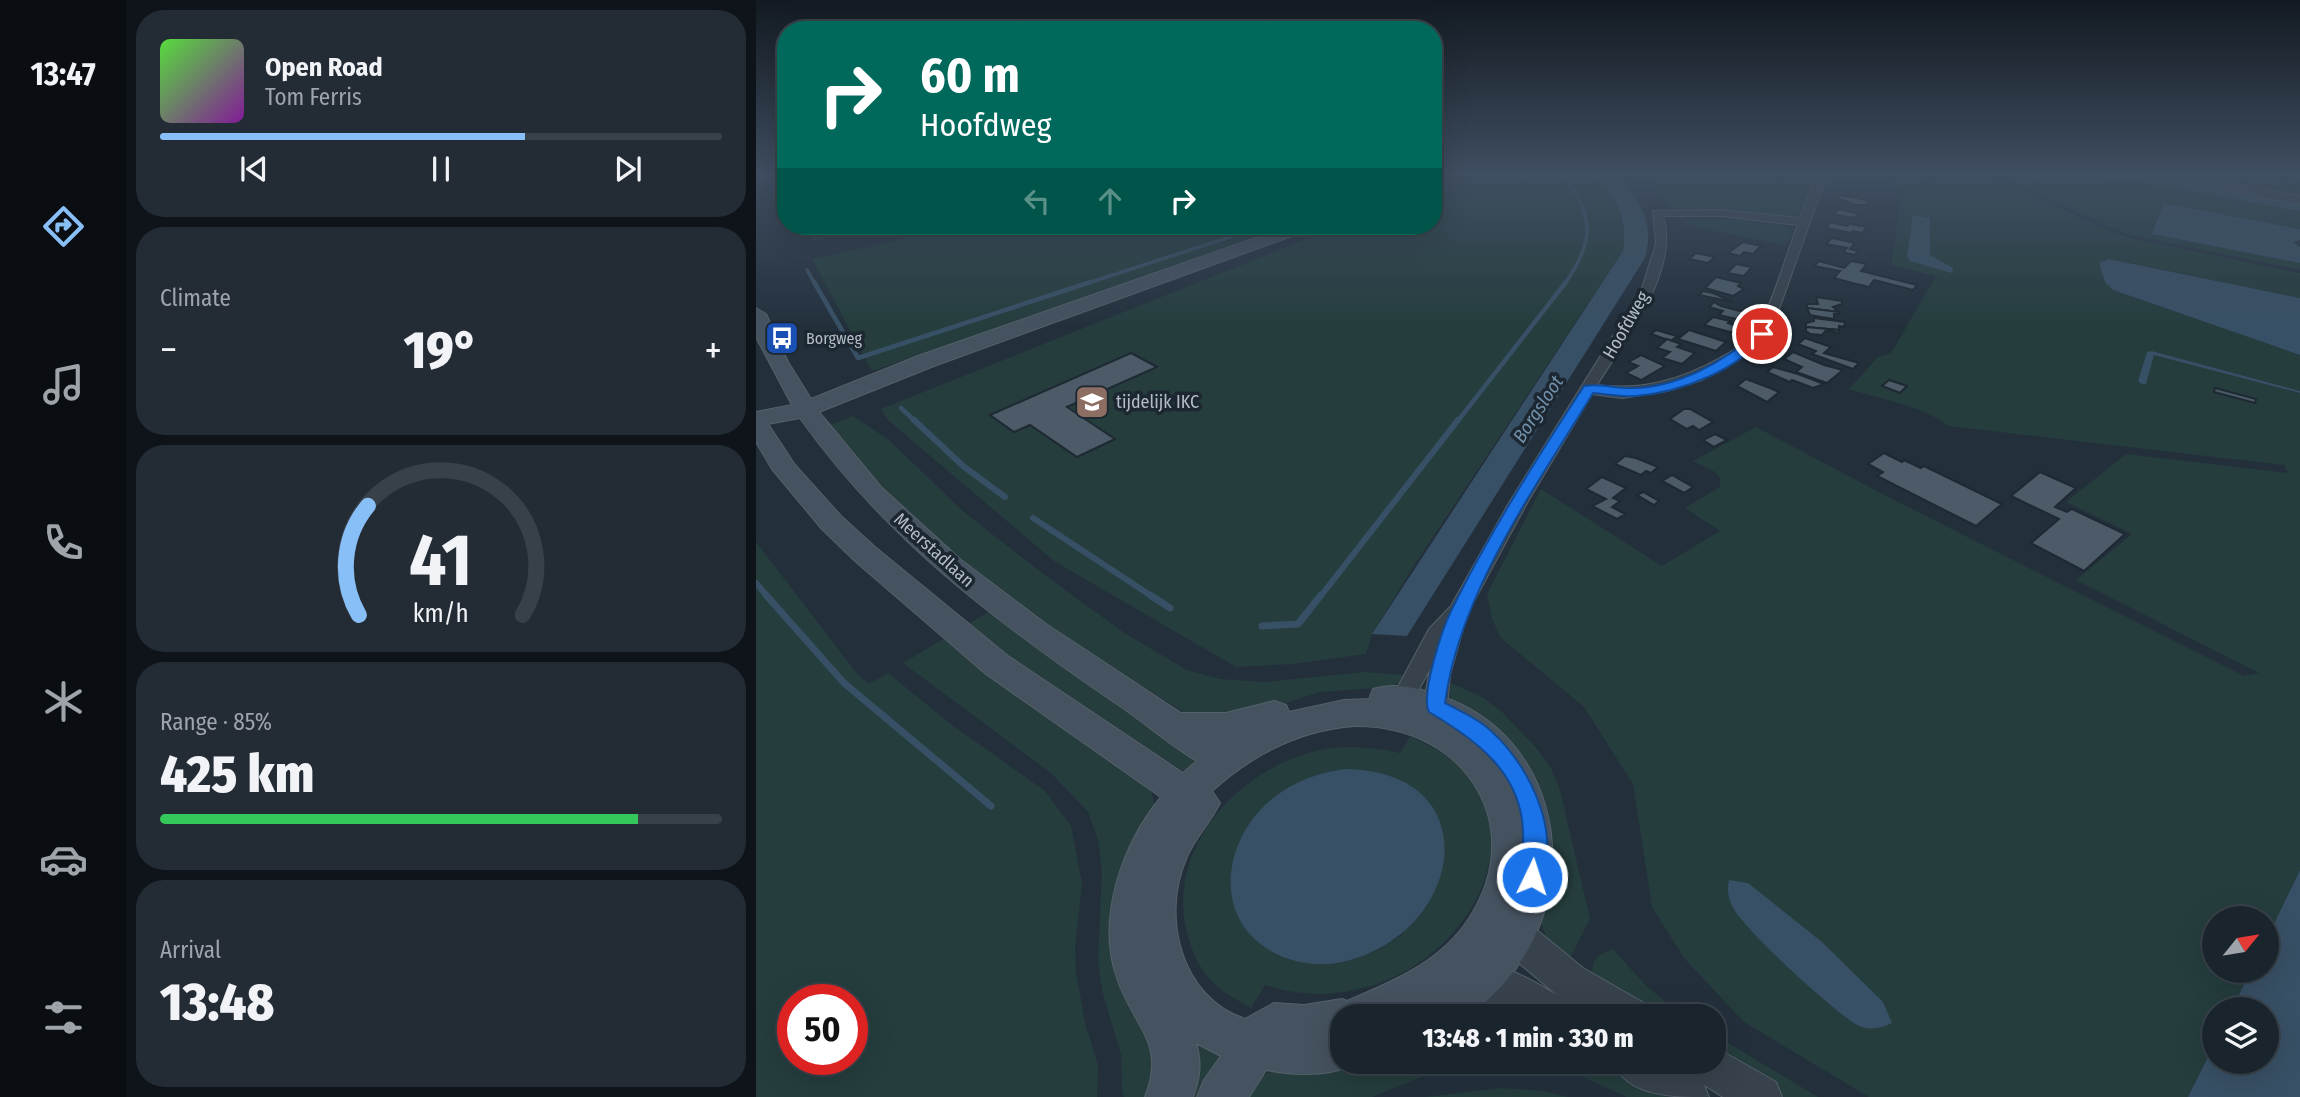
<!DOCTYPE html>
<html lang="en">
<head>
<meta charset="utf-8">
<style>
  body { margin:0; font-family:"Fira Sans Condensed",sans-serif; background:#232c35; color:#f1f3f6; height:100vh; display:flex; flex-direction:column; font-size:26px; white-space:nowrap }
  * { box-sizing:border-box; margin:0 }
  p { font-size:23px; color:#9fa4aa }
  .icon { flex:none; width:38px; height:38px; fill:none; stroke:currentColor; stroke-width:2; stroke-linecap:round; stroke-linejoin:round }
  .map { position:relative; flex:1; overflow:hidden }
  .side { display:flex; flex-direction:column; gap:10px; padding:10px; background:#0e1419; width:630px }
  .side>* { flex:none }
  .top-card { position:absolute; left:21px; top:21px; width:665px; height:214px; border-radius:28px; box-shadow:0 7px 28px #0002,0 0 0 2px #384149; background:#00695c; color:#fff; overflow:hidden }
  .needle { width:46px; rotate:60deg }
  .tools { position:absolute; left:1446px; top:906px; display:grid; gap:14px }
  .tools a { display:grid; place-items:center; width:77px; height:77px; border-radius:50%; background:#1a242d; box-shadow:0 7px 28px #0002,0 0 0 2px #384149; font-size:35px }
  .speed { position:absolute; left:21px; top:984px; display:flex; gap:14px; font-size:35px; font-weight:700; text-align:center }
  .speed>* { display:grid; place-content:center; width:91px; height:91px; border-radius:50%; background:#1a242d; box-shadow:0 7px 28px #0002,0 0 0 2px #384149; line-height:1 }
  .speed .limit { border:10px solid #d22; background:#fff; color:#111 }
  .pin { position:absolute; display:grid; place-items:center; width:60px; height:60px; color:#fff; margin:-30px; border:4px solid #fff; border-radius:50%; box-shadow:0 2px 7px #0007 }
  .me { position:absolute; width:77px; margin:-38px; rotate:4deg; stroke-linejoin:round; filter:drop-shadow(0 0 5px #0008) }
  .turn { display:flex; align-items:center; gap:24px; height:147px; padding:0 28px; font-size:32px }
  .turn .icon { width:91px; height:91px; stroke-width:2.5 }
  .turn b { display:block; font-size:49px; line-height:60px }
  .lanes { display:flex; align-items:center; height:66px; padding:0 28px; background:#0003; justify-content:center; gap:35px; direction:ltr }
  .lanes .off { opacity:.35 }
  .big { font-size:52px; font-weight:800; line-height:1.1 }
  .side .card { flex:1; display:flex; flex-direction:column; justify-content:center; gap:10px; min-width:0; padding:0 24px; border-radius:28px; background:#232c35 }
  .side .dial { align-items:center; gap:0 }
  .dial svg { height:182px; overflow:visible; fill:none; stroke:#384149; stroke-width:7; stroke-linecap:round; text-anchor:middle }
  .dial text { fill:#f1f3f6; stroke:none }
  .song { display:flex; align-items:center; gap:21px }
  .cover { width:84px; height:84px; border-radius:10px; background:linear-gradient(135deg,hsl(110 70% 55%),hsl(290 70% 35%)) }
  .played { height:7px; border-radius:4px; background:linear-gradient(90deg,#88bff7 65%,#384149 65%) }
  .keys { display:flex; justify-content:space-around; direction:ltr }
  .heat { display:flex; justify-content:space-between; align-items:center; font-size:38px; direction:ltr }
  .charge { height:10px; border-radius:5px; background:linear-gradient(90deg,#34c759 85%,#384149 0) }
  .trip { position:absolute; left:574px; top:1004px; width:396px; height:70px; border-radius:28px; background:#1a242d; box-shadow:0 7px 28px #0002,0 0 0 2px #384149; font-weight:800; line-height:70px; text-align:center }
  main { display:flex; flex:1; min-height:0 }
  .tabs { display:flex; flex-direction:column; width:126px; justify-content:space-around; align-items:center; background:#0a0e12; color:#9fa4aa }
  .tabs .icon { width:49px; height:49px }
  .tabs .current { color:#88bff7 }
  .tabs b { font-size:32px; color:#f1f3f6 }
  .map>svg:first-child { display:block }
  .green { fill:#253d3d; fill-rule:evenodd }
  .water { fill:#385065 }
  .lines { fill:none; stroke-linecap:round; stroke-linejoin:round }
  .stream-far3 { stroke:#385065; stroke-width:3.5 }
  .stream-far2 { stroke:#385065; stroke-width:4.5 }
  .stream-far1 { stroke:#385065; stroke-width:6 }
  .stream { stroke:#385065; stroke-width:7 }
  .building { fill:#4c5b67; stroke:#1e2933; stroke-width:2 }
  .minor-casing { stroke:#55606a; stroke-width:2 }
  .tertiary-casing { stroke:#55606a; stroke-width:2 }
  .secondary-casing { stroke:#55606a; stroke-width:2 }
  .minor { fill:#37424c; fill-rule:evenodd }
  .tertiary { fill:#37424c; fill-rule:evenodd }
  .secondary { fill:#45525f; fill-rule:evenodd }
  .route { fill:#1a73e8; stroke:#114b97; stroke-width:2 }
  .labels { text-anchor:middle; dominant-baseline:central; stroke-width:7; stroke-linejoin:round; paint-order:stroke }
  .far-poi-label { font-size:16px; fill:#b2bdc7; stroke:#1c2731; text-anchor:start }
  .street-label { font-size:18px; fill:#b2bdc7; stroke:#1c2731 }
  .poi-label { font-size:18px; fill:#b2bdc7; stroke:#1c2731; text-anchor:start }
  .water-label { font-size:19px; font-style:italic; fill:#7291aa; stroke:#1c2731 }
</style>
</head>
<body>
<main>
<nav class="tabs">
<b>13:47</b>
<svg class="icon current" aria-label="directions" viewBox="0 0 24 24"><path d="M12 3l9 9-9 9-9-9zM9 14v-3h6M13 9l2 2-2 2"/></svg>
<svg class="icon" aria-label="music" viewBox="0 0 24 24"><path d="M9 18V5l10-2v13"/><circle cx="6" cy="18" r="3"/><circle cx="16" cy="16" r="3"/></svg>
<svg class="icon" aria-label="phone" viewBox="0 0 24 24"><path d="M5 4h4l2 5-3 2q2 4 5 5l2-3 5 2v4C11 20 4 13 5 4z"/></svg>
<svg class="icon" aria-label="climate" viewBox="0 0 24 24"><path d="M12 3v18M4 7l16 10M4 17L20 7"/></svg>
<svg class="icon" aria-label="car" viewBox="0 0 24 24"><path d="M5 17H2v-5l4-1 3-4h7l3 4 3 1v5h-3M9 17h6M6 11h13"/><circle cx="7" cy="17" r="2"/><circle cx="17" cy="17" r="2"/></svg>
<svg class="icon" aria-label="filters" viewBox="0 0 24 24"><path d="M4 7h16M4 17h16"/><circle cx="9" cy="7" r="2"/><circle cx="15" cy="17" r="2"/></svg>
</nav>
<section class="side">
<div class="card">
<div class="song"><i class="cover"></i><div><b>Open Road</b><p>Tom Ferris</p></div></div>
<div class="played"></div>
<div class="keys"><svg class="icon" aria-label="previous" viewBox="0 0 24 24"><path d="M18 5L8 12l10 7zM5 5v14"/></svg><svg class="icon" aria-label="pause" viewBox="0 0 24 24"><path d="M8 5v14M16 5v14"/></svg><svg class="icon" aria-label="next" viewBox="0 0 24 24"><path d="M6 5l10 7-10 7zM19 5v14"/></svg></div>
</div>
<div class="card"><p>Climate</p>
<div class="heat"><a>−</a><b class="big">19°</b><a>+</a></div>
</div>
<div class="card dial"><svg viewBox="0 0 100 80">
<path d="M14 69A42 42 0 1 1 86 69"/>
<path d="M14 69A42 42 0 0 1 18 21" stroke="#88bff7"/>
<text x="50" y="56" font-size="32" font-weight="700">41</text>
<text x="50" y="72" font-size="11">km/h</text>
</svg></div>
<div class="card"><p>Range · 85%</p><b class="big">425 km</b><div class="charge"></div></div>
<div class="card"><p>Arrival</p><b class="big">13:48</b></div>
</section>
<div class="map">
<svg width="1544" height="1097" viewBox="0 0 1544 1097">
  <rect width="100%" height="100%" fill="#23303c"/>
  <g class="green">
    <path d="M697,174H840C861,202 872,215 867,251L657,567L616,634L610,654L536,664L480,667L298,561L132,420L125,409L583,226H677V185Z"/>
    <polygon points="888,174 1048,174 1059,176 1044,215 1035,218 917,210 910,205"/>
    <path d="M1140,174H1174L1170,177L1172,196L1179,180L1188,174H1232L1353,231L1377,239L1544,273V298L1361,260H1348L1357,290L1544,355V391L1396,351L1382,381L1390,384L1397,354L1544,393V870L1510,940V919H1458V971H1495L1475,1010H1458V1045L1432,1097H1113L988,1022L928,958L896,907L877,784L828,707L745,638L736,619L731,594L785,489L906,566L964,531L929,508L964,487V478L959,472L937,461L1000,427L1140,501L1488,676L1503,673L1320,580L1376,534L1310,502L1370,454L1532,473L1528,465L1192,426C1170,407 1122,398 1093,389L1122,357L1135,353L1180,276L1135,265L1146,191L1134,188Z"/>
    <polygon points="1238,174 1339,174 1544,211 1544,229 1409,203 1397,234 1544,263 1544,270 1370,234"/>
    <polygon points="1431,174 1544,174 1544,194"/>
    <polygon points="939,219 988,220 1038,228 1030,246 928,224 931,220"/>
    <polygon points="57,226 111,226 55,242"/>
    <polygon points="184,226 537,226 116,371 56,259 134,242"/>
    <polygon points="97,416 133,440 208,512 290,576 370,634 431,670 464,679 509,682 608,672 651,675 650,680 633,687 564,692 495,714 431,714 259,608 150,513 71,426"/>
    <path d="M0,542L102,675L113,684L132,673L196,725L289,791L315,826L326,883L319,949L320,971L329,1023L342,1065L341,1097H0ZM96,999V1059H37V999Z"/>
    <polygon points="238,609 451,761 434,775 321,704 208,626"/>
    <polygon points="194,635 393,785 398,801 394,1034 400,1097 368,1097 366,1091 365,1055 346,990 342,961 346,870 342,840 332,812 296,774 147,663"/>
    <path d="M695,683L726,697L746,712L782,750L795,768L804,790L834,919L810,966C801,954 792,943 787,929C775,890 801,847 789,807C777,767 723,731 695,699L693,691Z"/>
    <path d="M654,737C832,803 689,1042 509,985L495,1008C481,1000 467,993 455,981C442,967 434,947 430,928C412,846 483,770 559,751C588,744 616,747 644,753ZM681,816L689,853L646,935L624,949L599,959Z"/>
    <path d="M857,949L889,985L929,1017H896L839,982C831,965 840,954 857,949Z"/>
    <polygon points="747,1002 779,1017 703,1017 730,1003"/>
    <polygon points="957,1034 1062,1097 1028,1097 957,1054"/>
    <polygon points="434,1040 479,1055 455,1097 430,1097"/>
    <polygon points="592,1062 722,1062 690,1067 616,1097 479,1097 504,1076 520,1070"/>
    <polygon points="793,1062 857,1062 911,1097 871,1097"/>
    <polygon points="745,1088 787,1091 812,1097 669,1097"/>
  </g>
  <g class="water">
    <path d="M840,174H863C884,201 899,223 889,258L651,636L616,634L867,251C872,215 861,202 840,174Z"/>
    <polygon points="1339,174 1374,174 1544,204 1544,211"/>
    <polygon points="1408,203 1544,229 1544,240 1537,242 1544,247 1544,263 1396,234"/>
    <polygon points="1157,215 1174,218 1174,255 1197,268 1196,273 1154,261 1151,256"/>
    <polygon points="1353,259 1544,298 1544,355 1357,290 1349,282 1343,263"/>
    <polygon points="1396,351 1544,391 1544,393 1398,355 1390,384 1386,384 1382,381 1391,352"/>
    <path d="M589,769C738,771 707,940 581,963C556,967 526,961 506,945C455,907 472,834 516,799C538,781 562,773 589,769Z"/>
    <polygon points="1544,870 1544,1097 1432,1097 1458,1045 1458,1062 1510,1062 1510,1010 1475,1010 1495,971 1510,971 1510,940"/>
    <path d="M973,880L992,883L1066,942L1127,1002L1136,1023C1125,1029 1113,1031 1101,1025C1077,1011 987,929 976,906C972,897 971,889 973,880Z"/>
  </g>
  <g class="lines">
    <g class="stream-far3">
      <path d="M808,174C838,219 839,238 809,284"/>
      <polyline points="47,226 48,235"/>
      <polyline points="51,270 59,284"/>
      <polyline points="329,284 508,226"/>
    </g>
    <g class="stream-far2">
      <polyline points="58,282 102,358 335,282"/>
      <polyline points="145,408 160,422"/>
      <polyline points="701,422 810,282"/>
    </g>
    <g class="stream-far1">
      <polyline points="158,420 207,466 249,497"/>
      <polyline points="277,518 397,597"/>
      <polyline points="0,583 12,597"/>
      <polyline points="564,597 702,420"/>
    </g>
    <g class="stream">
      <polyline points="10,595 88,683 235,806"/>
      <polyline points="394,595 414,608"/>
      <polyline points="506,626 542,624 565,595"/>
    </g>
  </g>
  <g class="building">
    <polygon points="1084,195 1107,199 1114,202 1110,205 1100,205 1080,198"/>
    <polygon points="1083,209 1103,214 1098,218 1077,214"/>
    <polygon points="1075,222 1091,226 1093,224 1111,227 1106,233 1097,231 1095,233 1070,228"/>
    <polygon points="1076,238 1099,243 1094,249 1103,251 1098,255 1087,252 1091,248 1070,244"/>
    <polygon points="987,242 991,243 1005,246 997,254 988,252 984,256 972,253"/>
    <polygon points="940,253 959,257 952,263 933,259"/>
    <polygon points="1063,261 1088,268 1095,261 1111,264 1105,271 1161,285 1157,290 1118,280 1113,287 1096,283 1078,278 1084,271 1058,266"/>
    <polygon points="980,264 996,267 988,276 971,273"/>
    <polygon points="960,277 985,283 982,286 988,289 977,296 949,288"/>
    <polygon points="947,291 957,293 977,302 943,295"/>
    <polygon points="1060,297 1086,301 1086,304 1077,307 1083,312 1051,308 1051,304 1062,304"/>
    <polygon points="958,302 965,306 988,312 980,319 963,315 967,311 953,307"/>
    <polygon points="1051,308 1083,312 1083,314 1078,314 1078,319 1065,317 1054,315"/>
    <polygon points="957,317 974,321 972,323 985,327 981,332 974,332 948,325"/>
    <polygon points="1058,318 1089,322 1088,327 1083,326 1083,330 1050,327 1050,323 1058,321"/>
    <polygon points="1050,327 1083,330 1083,333 1070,330 1066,335 1054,334 1050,331"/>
    <polygon points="900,330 921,336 915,341 895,334"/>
    <polygon points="933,330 955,337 970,342 960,351 922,339"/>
    <polygon points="1049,338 1075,347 1068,353 1103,363 1097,369 1056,354 1060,351 1042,344"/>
    <polygon points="911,339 925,344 921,347 939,353 926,364 906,358 914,352 901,348"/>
    <polygon points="1037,352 1068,365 1087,370 1071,383 1040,372 1046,367 1028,359"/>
    <polygon points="375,353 401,367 311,407 359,439 321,457 274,425 258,432 234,415"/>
    <polygon points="885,355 909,366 885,380 870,373 882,366 872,362"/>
    <polygon points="1017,367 1042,374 1068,384 1057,388 1036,380 1034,382 1011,372"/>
    <polygon points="990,379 1014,388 1023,392 1011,402 981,386"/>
    <polygon points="1133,380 1151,386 1144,393 1126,386"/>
    <polygon points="1459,388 1500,399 1499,403 1458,392"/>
    <polygon points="928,409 934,409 957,422 943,430 937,426 931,429 914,419"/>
    <polygon points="959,434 971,440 958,447 947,440"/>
    <polygon points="1128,453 1146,462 1148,460 1165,468 1168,466 1246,504 1220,526 1121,476 1127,472 1112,464"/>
    <polygon points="869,456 880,458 902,467 895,473 890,471 885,475 859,464"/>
    <polygon points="1284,472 1320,488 1299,507 1311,512 1316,509 1369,534 1328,571 1275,543 1303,519 1255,496"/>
    <polygon points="916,475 937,487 928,493 906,481"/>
    <polygon points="846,477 870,488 857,498 864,501 856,507 869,514 861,519 836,506 850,499 830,489"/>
    <polygon points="887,492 903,501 898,505 881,495"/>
  </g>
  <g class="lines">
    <g class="minor-casing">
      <path id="minor" d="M1061,174H1071L1017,326L998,351L946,380L911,391L866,398L836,394L771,503L711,614L694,675L691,707L687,713L679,716L671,713L667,707L674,669L655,704L647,707L639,704L636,698L673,629L695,606L753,503L885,291L900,244L897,211L965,210L1044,218ZM907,216H965L1042,225C1029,257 1020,294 1004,325C994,342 980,349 964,358C924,380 886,391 841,385C869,339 924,272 907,216Z"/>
    </g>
    <g class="tertiary-casing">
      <g id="tertiary">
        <polygon points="1391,174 1421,174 1544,196 1544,204 1397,178"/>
        <path d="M758,917L771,922L827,968L888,1003L893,1017H837L816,1004L821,1017H764L750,1008L708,995L702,982L708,969C738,956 774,979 801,995L745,948L740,935L745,922Z"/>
        <path d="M957,1046L1020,1082L1026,1097H967L948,1085L953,1097C916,1097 873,1097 856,1062H914L932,1074L928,1062H957Z"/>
      </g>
    </g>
    <g class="secondary-casing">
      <path id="secondary" d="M534,226H557L555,229L178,366L63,412L125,487L205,560L290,624L425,713H470L518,701L530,705L533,712L588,700L613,699L617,689C643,681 671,690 695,700C793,740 822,858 773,948C758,975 737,997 713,1016L586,1017V1062H603L602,1064C573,1076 541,1076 510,1070L493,1097H441L448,1080L465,1056L440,1043C446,1064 444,1077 437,1097H389C411,1042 377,1027 361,978C340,919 366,845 405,797L230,674L99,561L65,528L16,469L0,442V412L36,405L0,337V308L10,314L32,362L55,399L162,356ZM44,418C130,539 237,619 358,702C386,720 412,744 441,761L427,773L252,656L119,547L85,516L39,465L12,424ZM599,726C713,725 777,832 707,927C678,965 633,983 591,1001L586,999L548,1005L518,1003L489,1019C425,998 405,917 430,859C438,839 454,823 464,803L456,791C497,754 543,730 599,726Z"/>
    </g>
    <use href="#minor" class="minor"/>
    <use href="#tertiary" class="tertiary"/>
    <use href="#secondary" class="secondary"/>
  </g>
  <linearGradient id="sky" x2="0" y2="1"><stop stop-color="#131a21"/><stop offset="0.53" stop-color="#3f4e61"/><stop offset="1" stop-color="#3f4e61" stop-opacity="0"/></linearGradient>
  <rect width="1544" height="328" fill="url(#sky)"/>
  <path class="route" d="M1001,332L1011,334C982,370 926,392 880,396C866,397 851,394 837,393C780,487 703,593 689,703C702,710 716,716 728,725C770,758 808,831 784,885L776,888L768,885C764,875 768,845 767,831C765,772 719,739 673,712C664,695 687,627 696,609C734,532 781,458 828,386C844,383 862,389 878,388C922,387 970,361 1001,332Z"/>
  <defs>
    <g id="bus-square" transform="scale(1.75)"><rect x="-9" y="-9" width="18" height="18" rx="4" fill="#1a4fb4" stroke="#1c2731"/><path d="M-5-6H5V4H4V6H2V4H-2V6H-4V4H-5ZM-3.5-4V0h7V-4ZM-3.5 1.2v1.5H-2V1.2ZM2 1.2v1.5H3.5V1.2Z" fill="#fff"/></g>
    <g id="school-square" transform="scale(1.75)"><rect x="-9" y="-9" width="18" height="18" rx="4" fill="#8d6e63" stroke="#1c2731"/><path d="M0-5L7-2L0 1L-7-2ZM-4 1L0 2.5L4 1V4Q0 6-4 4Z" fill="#fff"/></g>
  </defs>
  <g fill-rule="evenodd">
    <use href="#bus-square" x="26" y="338"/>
    <use href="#school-square" x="336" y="402"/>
  </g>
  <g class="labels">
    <g class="far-poi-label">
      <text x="50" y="338">Borgweg</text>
    </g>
    <g class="street-label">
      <text transform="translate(870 325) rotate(-60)">Hoofdweg</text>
      <text transform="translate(178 550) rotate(42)">Meerstadlaan</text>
    </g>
    <g class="poi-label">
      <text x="360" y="402">tijdelijk IKC</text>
    </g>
    <g class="water-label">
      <text transform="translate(782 409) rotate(-57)">Borgsloot</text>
    </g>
  </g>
</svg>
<div class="tools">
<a><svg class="needle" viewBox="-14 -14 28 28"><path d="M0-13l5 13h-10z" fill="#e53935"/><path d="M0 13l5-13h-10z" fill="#9fa4aa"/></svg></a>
<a><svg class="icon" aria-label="layers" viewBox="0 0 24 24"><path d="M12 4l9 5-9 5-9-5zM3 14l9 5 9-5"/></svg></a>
</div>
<div class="speed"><div class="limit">50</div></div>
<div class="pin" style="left:1006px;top:334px;background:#d93025"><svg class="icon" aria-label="arrive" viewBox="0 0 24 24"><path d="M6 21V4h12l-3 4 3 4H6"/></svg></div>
<svg class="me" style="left:776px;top:877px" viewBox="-20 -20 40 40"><circle r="17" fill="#1a73e8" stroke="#fff" stroke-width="3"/><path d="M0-11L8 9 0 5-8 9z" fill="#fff"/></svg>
<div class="trip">13:48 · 1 min · 330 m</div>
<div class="top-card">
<div class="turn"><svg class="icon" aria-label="right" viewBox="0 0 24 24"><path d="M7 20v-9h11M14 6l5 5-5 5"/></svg><div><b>60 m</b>Hoofdweg</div></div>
<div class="lanes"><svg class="icon off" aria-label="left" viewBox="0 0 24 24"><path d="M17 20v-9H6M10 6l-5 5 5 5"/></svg><svg class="icon off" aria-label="ahead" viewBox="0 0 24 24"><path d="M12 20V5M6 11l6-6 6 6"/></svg><svg class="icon" aria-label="right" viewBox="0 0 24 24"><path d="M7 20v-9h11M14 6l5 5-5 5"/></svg></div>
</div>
</div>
</main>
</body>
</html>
